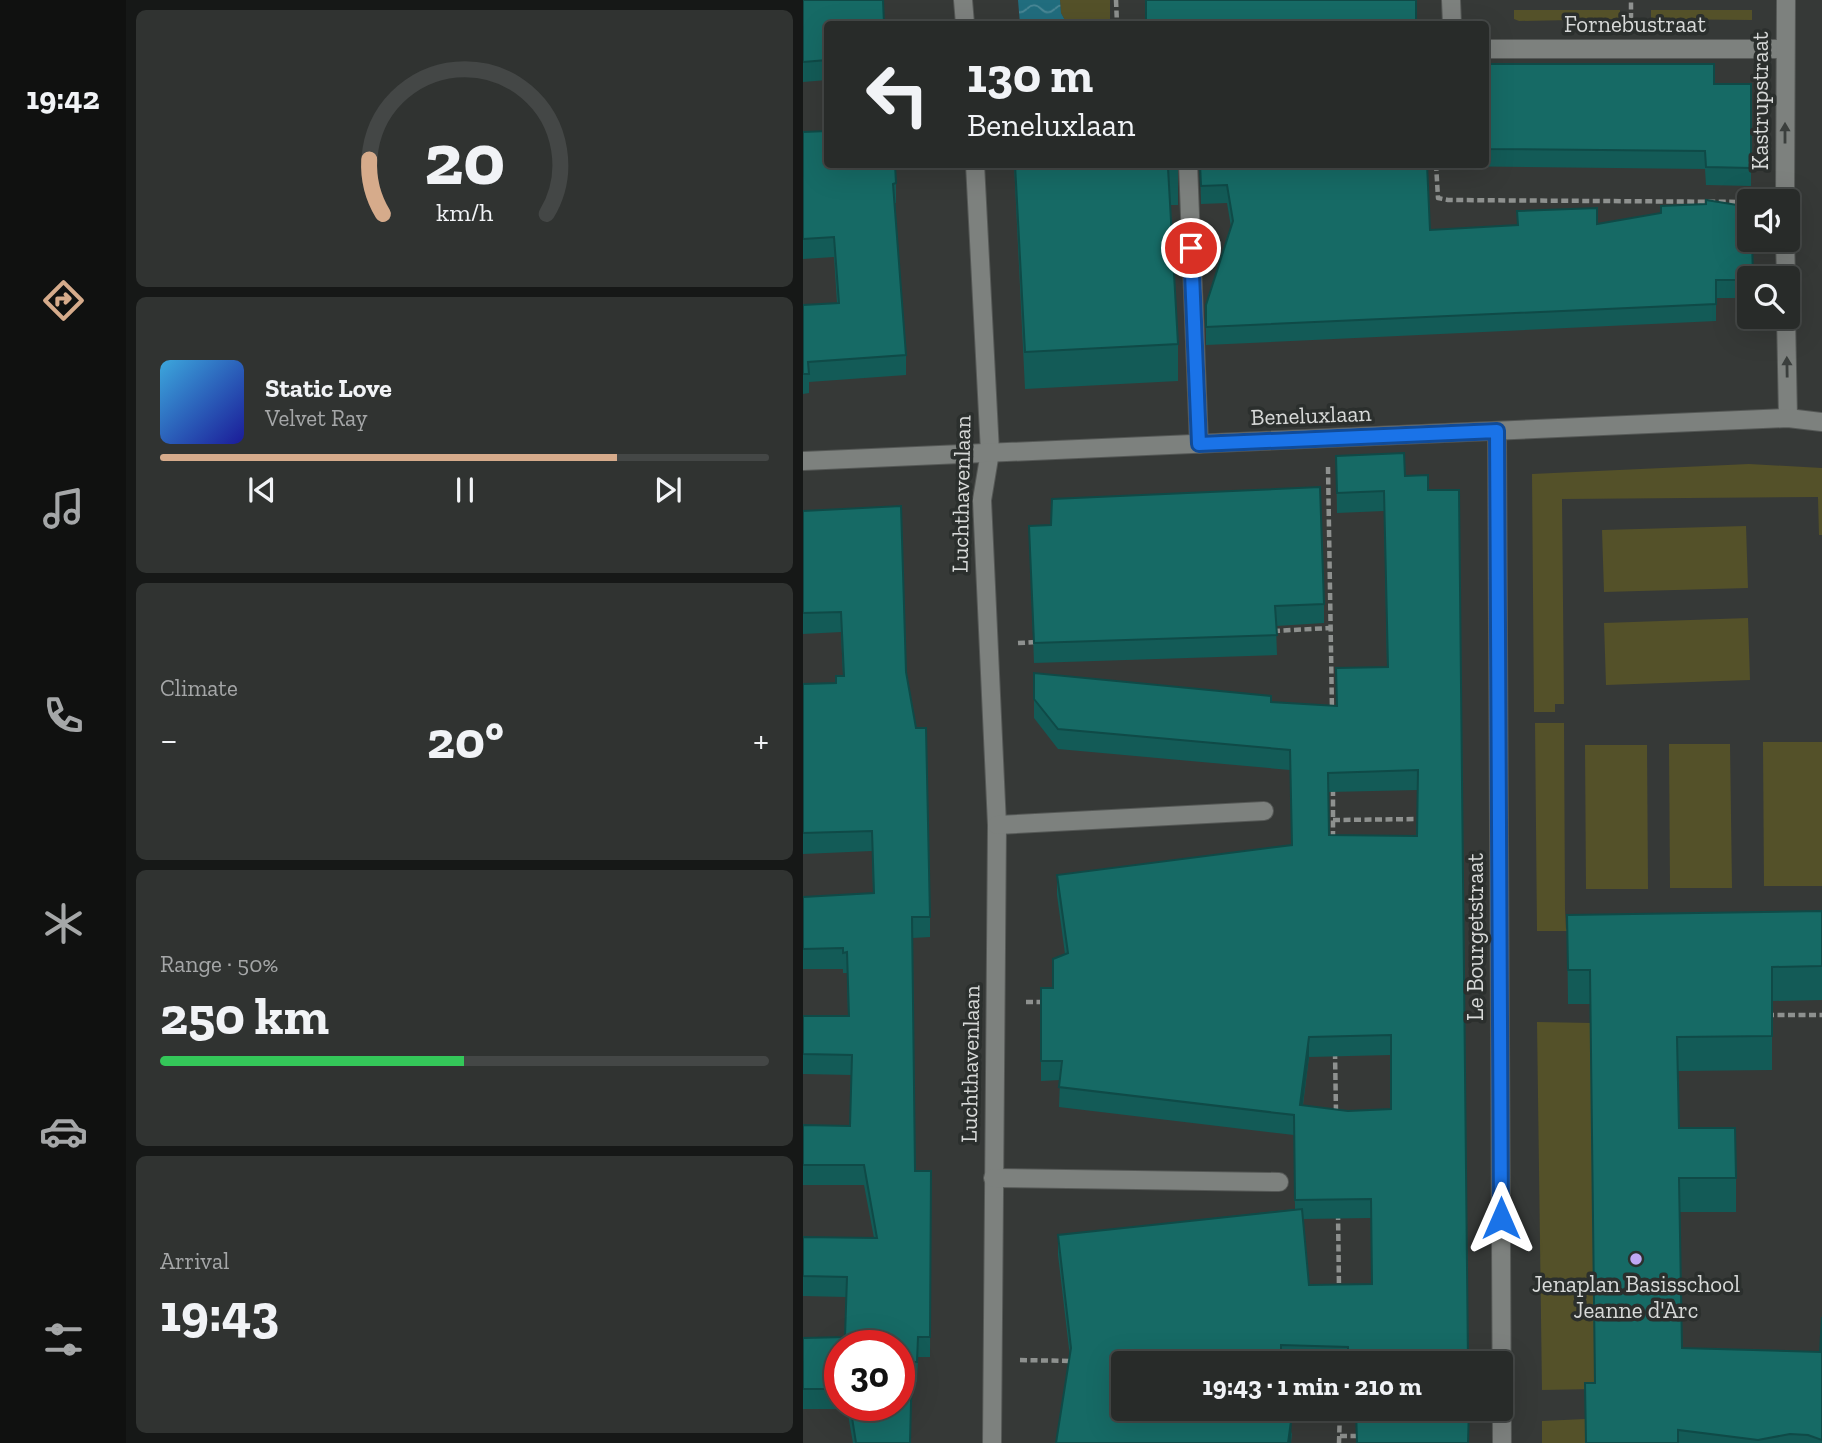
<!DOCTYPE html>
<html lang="en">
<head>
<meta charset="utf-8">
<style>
  body { margin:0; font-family:"Zilla Slab",serif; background:#303331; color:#f1f3f6; height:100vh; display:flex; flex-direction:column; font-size:26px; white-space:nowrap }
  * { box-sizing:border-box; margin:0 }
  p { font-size:23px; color:#a5a7a8 }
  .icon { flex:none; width:38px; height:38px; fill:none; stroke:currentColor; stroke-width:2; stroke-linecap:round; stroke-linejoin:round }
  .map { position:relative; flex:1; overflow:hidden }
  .sheet { display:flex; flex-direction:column; gap:10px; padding:10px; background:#161817; width:677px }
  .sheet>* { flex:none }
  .banner { position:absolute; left:21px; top:21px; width:665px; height:147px; border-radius:7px; box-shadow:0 7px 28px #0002,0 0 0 2px #444746; background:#282b29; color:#f1f3f6; overflow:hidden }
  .fabs { position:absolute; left:934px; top:189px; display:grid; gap:14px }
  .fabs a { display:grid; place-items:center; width:63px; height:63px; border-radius:7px; background:#282b29; box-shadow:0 7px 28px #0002,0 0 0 2px #444746; font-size:35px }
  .speed { position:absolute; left:21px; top:1330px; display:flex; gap:14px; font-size:35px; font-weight:700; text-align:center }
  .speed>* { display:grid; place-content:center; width:91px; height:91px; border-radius:50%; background:#282b29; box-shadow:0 7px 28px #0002,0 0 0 2px #444746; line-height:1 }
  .speed .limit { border:10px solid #d22; background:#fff; color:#111 }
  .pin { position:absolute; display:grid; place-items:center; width:60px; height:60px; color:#fff; margin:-30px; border:4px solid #fff; border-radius:50%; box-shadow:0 2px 7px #0007 }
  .me { position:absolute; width:77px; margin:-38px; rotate:0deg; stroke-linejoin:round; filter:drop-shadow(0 0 5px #0008) }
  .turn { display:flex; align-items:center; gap:24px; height:147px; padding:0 28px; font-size:32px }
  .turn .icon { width:91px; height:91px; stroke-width:2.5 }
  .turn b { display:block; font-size:49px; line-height:60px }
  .big { font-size:52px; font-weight:700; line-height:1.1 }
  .sheet .card { flex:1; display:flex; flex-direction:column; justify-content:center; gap:10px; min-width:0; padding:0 24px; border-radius:10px; background:#303331 }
  .sheet .dial { align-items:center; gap:0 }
  .dial svg { height:182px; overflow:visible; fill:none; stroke:#444746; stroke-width:7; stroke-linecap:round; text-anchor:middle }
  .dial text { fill:#f1f3f6; stroke:none }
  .song { display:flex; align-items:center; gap:21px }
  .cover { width:84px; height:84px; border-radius:10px; background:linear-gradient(135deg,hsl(200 70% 55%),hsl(240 70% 35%)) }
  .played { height:7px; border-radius:4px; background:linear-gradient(90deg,#d6ab8b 75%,#444746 75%) }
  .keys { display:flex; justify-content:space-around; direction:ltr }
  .heat { display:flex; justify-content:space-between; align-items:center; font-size:38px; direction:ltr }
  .charge { height:10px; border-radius:5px; background:linear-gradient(90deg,#34c759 50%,#444746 0) }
  .trip { position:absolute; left:308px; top:1351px; width:402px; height:70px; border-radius:7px; background:#282b29; box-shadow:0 7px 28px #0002,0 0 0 2px #444746; font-weight:700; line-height:70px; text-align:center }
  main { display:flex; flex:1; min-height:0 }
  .menu { display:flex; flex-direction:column; width:126px; justify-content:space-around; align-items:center; background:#101110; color:#a5a7a8 }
  .menu .icon { width:49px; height:49px }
  .menu .active { color:#d6ab8b }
  .menu b { font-size:32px; color:#f1f3f6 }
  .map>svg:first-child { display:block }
  .grass { fill:#545129 }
  .water { fill:url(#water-waves) }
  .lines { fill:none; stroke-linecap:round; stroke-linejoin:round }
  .lane-casing { stroke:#555856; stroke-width:20 }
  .street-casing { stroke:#555856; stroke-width:20 }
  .path { stroke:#8e918f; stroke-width:4.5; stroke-dasharray:7 3.5; stroke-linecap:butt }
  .lane { stroke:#7d817e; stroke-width:18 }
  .street { stroke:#7d817e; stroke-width:18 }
  .wall { fill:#135b57; fill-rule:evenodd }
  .shaded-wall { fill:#0f4a47 }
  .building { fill:#166a65; stroke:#0f4a47; stroke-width:2; fill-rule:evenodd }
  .oneway { fill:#3b3f3d }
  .route-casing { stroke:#114b97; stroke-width:18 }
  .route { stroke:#1a73e8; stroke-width:12 }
  .poi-dot { fill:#c0a8f4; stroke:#2b2f2d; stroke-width:2.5 }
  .labels { text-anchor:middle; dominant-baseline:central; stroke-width:7; stroke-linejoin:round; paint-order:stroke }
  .street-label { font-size:23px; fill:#d8dad9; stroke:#2b2f2d }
  .poi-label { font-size:23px; fill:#d8dad9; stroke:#2b2f2d }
</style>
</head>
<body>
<main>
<nav class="menu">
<b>19:42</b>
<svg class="icon active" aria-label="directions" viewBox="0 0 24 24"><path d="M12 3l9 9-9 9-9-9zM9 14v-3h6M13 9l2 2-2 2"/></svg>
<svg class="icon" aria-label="music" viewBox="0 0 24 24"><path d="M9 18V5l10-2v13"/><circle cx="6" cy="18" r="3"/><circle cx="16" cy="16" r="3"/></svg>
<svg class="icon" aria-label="phone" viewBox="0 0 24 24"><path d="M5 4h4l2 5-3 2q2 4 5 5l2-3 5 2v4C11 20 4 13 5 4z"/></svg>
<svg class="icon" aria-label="climate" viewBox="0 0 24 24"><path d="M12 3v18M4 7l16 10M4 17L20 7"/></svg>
<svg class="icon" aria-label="car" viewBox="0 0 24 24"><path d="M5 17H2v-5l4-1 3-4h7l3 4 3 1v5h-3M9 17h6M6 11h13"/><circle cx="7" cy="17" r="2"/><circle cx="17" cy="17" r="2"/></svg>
<svg class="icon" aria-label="filters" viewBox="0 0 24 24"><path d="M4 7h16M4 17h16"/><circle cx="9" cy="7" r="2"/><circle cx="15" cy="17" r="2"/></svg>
</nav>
<section class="sheet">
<div class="card dial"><svg viewBox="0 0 100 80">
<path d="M14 69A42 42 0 1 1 86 69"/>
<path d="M14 69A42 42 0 0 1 8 45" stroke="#d6ab8b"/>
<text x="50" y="56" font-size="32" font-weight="700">20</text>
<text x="50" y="72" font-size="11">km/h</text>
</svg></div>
<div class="card">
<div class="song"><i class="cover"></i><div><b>Static Love</b><p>Velvet Ray</p></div></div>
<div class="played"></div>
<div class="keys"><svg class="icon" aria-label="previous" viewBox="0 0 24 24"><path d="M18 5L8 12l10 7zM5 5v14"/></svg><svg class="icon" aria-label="pause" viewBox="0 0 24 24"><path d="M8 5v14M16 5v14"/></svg><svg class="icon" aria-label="next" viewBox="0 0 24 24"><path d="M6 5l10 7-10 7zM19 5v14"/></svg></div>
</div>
<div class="card"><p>Climate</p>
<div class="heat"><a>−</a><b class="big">20°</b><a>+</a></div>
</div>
<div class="card"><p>Range · 50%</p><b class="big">250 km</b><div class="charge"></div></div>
<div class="card"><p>Arrival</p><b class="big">19:43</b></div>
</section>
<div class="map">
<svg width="1019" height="1443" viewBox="0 0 1019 1443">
  <defs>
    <pattern id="water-waves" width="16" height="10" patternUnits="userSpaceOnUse" patternTransform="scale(1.75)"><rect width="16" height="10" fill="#216d7e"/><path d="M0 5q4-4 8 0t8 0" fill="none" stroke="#4b8896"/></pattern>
  </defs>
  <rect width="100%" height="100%" fill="#363937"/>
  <g class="grass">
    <polygon points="257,0 307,0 307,24 264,24 258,13"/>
    <polygon points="711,10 817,10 817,19 716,21 711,19"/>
    <polygon points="848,10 949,10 949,20 848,19"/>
    <polygon points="946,464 1019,468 1019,535 1016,535 1015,497 759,499 761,704 752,704 752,712 731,712 729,474"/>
    <polygon points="943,526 945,588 801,592 799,530"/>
    <polygon points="945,618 947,680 803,685 801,623"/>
    <polygon points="732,723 761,723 762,909 763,929 768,931 734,931"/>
    <polygon points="960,742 1019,742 1019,886 961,886"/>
    <polygon points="866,744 927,744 929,888 867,888"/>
    <polygon points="782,745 844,745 845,889 783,889"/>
    <polygon points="734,1022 788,1023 792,1389 739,1390"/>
    <polygon points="782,1419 782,1443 739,1443 739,1421"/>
  </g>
  <polygon class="water" points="215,0 257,0 258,13 264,24 217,24"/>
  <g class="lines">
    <g class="lane-casing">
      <polyline id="lane" points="385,164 396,444"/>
    </g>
    <g class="street-casing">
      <g id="street">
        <polyline points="160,0 162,24"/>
        <polyline points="648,0 649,24"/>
        <polyline points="682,49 982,49"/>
        <polyline points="172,164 187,452 179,500 194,825 189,1443"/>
        <polyline points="982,201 983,0"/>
        <polyline points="982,240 983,278"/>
        <polyline points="983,317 985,418"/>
        <polyline points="694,431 699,1443"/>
        <polyline points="0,461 985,418 1019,422"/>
        <polyline points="194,825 461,811"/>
        <polyline points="190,1178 476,1182"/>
      </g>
    </g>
    <g class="path">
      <polyline points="313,0 314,24"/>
      <polyline points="828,20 828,0"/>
      <polyline points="633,164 635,198 645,200 947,202"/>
      <polyline points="525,467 529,711"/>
      <polyline points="470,631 528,628"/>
      <polyline points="215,643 234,642"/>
      <polyline points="530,789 530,840"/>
      <polyline points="530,820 618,819"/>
      <polyline points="223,1002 242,1002"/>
      <polyline points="964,1015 1019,1015"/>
      <polyline points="532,1052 533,1113"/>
      <polyline points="535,1213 536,1288"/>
      <polyline points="217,1360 272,1361"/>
      <polyline points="537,1436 558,1436"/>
      <polyline points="536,1443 537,1409"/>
    </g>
    <use href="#lane" class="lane"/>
    <use href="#street" class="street"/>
  </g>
  <g class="wall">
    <polygon points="0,0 24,24 24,80 0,82"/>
    <polygon points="682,64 911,84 948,84 948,186 903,185 902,169 643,166 643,164 682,164"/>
    <polygon points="0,132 93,183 93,203 92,203 103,355 103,375 6,382 6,393 0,394 0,305 34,303 31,257 0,259"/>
    <polygon points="211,164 375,164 375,205 367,205 375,344 375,381 222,389"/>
    <polygon points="397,164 627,230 714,225 714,211 794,224 947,278 947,298 913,298 913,321 403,345 403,305 428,227 424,203 398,204"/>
    <path d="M533,456L602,476L625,490L665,1363H320L479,1413L489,1434L488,1443H253L267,1357L255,1255V1235L492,1209L491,1135L256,1107L257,1080L238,1081V988H250L262,954L254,895V875L489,845L487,770L255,749L231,718V673L468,702L533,706L584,667L581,511L534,513ZM615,790L614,836L526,835V792ZM588,1055V1109L545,1111L500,1105L506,1057ZM568,1218V1284L506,1285L500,1219Z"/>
    <path d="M0,511L103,672L127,917V937L109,938L112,1171H128L127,1357H115L114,1382H109L107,1443H50L44,1409H0V1338L42,1337L43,1297L0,1296V1237L71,1238L61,1185H0V1125L47,1126L49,1075L0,1074V1016H45L44,973H40V969H0V897L70,893L69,851L0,854V684L33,683L40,676L38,632L0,634ZM37,1346L96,1405H37Z"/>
    <polygon points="226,526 521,604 521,623 473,626 474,655 231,663"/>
    <polygon points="1019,911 1019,1000 969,1001 969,1070 875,1071 876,1128 933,1178 933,1212 877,1212 879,1348 1017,1352 1019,1317 1019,1443 782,1443 792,1383 787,1004 765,1004 764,915"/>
  </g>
  <g class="shaded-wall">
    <polygon points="506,1037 506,1057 497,1125 497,1105"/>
    <polygon points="489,1414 488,1443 485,1443"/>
  </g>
  <g class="building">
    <polygon points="0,0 80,0 81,24 24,24 24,60 0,62"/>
    <rect x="343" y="0" width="270" height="24"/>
    <polygon points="682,64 911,64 911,84 948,84 948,168 903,167 902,151 682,149"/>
    <polygon points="24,131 24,164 92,164 93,183 90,184 103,355 5,362 6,374 0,374 0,305 36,303 31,237 0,239 0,132"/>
    <polygon points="212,164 375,164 375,168 365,168 375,344 222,352"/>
    <polygon points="397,164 624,164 627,230 715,225 714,211 794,208 794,224 858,213 858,206 903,204 903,200 947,207 947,240 949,240 950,278 947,278 947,280 913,280 913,304 403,327 403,305 430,221 424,185 398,186"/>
    <path d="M601,453L602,476L625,475V490H656L665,1363H545V1347L478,1345V1363H320V1409H479V1413L489,1414L485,1443H253L268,1348L255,1235L499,1209L506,1285L569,1284L568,1199L492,1200L491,1115L256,1087L259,1061H238V988H250V959L265,953L254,875L489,845L487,750L255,729L231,699V673L468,696V702L534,706L533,668L585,667L581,491L534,493L533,456ZM615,770L614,836L526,835L525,773ZM588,1035V1109L545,1111L497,1105L506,1037Z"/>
    <polygon points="517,487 521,604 472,606 474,635 231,643 226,526 248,525 249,499"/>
    <polygon points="98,506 103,672 113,728 123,728 127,917 109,917 112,1171 128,1171 127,1337 115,1337 114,1362 109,1362 107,1443 53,1443 47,1405 96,1405 96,1346 37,1346 37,1389 0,1389 0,1338 42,1337 44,1277 0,1276 0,1237 74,1238 61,1165 0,1165 0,1125 47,1126 49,1055 0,1054 0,1016 46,1016 44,952 40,953 40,948 0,949 0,897 71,893 69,831 0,833 0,684 33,683 33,676 41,676 38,612 0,613 0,511"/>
    <polygon points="1019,911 1019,966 969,967 969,1036 874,1037 876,1128 932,1128 933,1178 876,1178 879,1348 1017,1352 1019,1317 1019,1440 1005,1435 987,1434 955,1440 875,1430 875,1443 783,1443 782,1383 792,1383 787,970 765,970 764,915"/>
    <polygon points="553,1409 666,1409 665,1443 554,1443"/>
  </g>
  <defs><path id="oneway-solid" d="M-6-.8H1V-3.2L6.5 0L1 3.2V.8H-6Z" transform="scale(1.75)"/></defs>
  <g class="oneway">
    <use href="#oneway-solid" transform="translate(982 133) rotate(-90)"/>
    <use href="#oneway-solid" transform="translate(984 367) rotate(-91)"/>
  </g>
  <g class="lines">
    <g class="route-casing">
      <polyline id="route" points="388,248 396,444 694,431 698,1218"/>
    </g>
    <use href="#route" class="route"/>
  </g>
  <circle class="poi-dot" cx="833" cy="1259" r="7"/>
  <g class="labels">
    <g class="street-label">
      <text x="832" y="24">Fornebustraat</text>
      <text transform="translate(957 101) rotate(-90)">Kastrupstraat</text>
      <text transform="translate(508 415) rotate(-2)">Beneluxlaan</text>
      <text transform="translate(158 494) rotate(-89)">Luchthavenlaan</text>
      <text transform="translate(672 937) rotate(-90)">Le Bourgetstraat</text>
      <text transform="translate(167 1064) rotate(-89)">Luchthavenlaan</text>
    </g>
    <g class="poi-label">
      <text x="833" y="1284">Jenaplan Basisschool<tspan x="833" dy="26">Jeanne d'Arc</tspan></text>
    </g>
  </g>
</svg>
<div class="fabs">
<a><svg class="icon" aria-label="sound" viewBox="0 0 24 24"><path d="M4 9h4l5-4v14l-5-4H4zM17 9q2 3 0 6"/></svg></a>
<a><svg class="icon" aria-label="search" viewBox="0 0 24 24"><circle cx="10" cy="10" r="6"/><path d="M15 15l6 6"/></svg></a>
</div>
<div class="speed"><div class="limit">30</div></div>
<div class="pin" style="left:388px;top:248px;background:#d93025"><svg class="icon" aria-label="arrive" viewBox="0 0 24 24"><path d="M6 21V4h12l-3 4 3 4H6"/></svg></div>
<svg class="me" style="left:698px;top:1218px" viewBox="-20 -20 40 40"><path d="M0-17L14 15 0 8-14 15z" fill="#1a73e8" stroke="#fff" stroke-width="4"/></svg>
<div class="trip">19:43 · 1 min · 210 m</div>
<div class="banner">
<div class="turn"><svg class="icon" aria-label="left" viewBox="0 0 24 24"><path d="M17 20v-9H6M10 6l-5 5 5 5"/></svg><div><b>130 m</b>Beneluxlaan</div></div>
</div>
</div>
</main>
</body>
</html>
